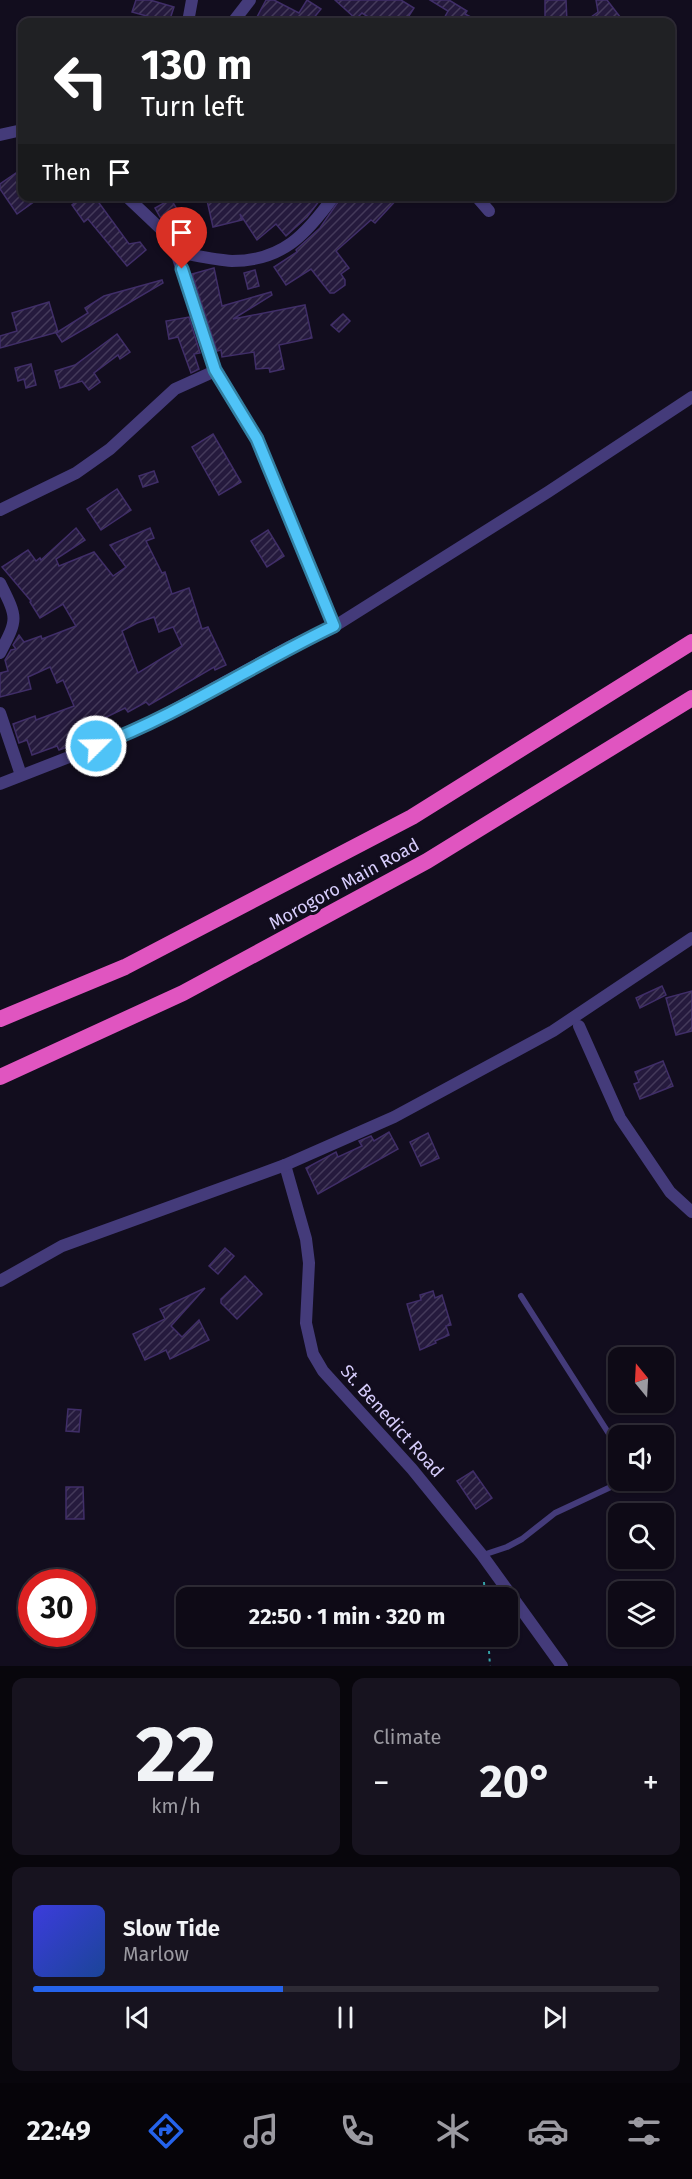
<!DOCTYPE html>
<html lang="en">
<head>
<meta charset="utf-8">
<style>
  body { margin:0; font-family:"Fira Sans",sans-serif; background:#17131f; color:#f1f3f6; height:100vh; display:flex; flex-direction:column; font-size:22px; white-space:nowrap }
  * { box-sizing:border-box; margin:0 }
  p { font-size:20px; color:#9b9aa1 }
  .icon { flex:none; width:33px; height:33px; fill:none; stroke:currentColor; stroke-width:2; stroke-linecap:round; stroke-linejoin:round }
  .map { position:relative; height:1666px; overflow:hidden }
  .panel { display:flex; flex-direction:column; gap:12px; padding:12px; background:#08060c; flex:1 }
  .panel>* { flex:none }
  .hud { position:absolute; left:18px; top:18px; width:657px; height:183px; border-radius:12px; box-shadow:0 2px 4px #0004,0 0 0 2px #2e2b35; background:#202124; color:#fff; overflow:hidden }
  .needle { width:39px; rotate:342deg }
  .fabs { position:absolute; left:608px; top:1347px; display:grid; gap:12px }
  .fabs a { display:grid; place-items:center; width:66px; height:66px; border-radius:12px; background:#0e0a16; box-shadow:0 2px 4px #0004,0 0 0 2px #2e2b35; font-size:30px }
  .speed { position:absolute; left:18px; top:1569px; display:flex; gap:12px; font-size:30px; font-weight:700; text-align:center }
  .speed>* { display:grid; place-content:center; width:78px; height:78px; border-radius:50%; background:#0e0a16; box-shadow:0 2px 4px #0004,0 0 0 2px #2e2b35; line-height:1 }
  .speed .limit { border:9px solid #d22; background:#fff; color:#111 }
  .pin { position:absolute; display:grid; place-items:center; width:51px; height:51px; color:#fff; margin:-62px -26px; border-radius:50% 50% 50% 0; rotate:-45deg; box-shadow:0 0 6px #0007 }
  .pin .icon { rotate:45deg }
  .me { position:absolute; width:66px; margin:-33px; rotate:67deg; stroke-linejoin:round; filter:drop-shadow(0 0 4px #0008) }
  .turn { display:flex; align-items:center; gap:21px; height:126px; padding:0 24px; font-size:27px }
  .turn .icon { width:78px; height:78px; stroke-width:2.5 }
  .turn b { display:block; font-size:42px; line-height:51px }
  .then { display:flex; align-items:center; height:57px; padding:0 24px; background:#0003; gap:12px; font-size:22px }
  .big { font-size:45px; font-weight:700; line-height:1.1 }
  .panel .tile { flex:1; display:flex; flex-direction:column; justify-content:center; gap:9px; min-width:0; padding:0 21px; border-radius:12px; background:#17131f }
  .panel .dial { align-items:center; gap:0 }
  .dial b { font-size:78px; line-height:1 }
  .song { display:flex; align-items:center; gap:18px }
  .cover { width:72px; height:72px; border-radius:9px; background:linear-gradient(135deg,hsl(240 70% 55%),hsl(220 70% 35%)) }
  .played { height:6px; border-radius:3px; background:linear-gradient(90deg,#2563eb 40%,#2e2b35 40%) }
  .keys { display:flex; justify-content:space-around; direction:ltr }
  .heat { display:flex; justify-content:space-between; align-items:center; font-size:33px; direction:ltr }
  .panel .tiles { flex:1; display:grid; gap:12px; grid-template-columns:1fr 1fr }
  .tile:last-child { grid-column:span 2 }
  .trip { position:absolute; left:176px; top:1587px; width:342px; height:60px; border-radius:12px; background:#0e0a16; box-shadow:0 2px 4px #0004,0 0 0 2px #2e2b35; font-weight:700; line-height:60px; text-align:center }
  .menu { display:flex; height:96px; justify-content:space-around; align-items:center; background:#060409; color:#9b9aa1 }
  .menu .icon { width:42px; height:42px }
  .menu .selected { color:#2563eb }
  .menu b { font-size:27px; color:#f1f3f6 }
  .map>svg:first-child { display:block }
  .building { fill:url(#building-hatch); stroke:#402e68; stroke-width:1.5; fill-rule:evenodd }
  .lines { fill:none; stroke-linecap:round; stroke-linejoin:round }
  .path { stroke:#34a2a8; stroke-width:2; stroke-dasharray:3 4.5; stroke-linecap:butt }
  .service { stroke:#443b7a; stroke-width:6 }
  .minor { stroke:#443b7a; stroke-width:12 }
  .trunk { stroke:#e055c0; stroke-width:16 }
  .route-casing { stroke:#337fa1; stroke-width:15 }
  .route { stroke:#4fc3f7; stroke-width:10 }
  .labels { text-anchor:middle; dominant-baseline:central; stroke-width:6; stroke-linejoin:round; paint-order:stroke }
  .street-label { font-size:18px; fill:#d7cdfc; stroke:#120d1e }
</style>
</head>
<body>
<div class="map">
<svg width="692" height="1666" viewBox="0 0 692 1666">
  <defs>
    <pattern id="building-hatch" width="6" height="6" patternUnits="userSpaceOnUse" patternTransform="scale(1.5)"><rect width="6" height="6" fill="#251a3d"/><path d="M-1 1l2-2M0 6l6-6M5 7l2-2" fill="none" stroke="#443a5a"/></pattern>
  </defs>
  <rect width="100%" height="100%" fill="#120d1e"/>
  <g class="building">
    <polygon points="136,0 150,0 174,7 169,22 132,12"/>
    <polygon points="266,0 274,0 299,13 307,0 321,9 312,20 316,22 263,22 256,19"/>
    <polygon points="335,0 401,0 414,8 405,22 376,22 362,13 356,19"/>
    <polygon points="430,0 449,0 467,11 465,14 480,22 442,22 448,11"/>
    <polygon points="545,0 566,0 567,22 545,22"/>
    <polygon points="596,0 607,0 624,22 584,22 598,12"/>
    <polygon points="22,169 22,196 42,196 17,214 0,189 0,184"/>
    <polygon points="83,196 94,196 129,244 140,242 146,250 127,266 88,219 84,222 72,205"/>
    <polygon points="206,196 323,196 307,217 286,236 276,224 257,240 240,214 242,220 213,227"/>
    <polygon points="342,196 400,196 375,223 371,220 336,251 349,268 341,274 345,280 345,285 334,293 330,293 311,269 286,285 274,267 297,252 296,250 320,228"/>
    <polygon points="171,199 182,218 169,225 160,217 155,208"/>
    <polygon points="214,268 222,306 271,292 272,295 233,319 305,305 312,338 279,345 284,369 270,372 269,368 256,369 254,352 222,357 221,350 217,351 192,274"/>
    <polygon points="255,270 259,286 248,289 244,273"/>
    <polygon points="162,280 163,283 62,342 56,333 88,313 85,308 104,296"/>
    <polygon points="49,302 58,332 0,348 0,336 17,331 12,313"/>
    <polygon points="343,314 350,321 339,332 331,325"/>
    <polygon points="189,317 200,353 194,354 199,369 191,373 178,337 169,339 166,321"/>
    <polygon points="117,334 130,352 120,359 118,355 94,373 100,382 89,390 82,381 60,388 55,371 75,365"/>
    <polygon points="31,364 36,385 26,388 24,379 18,381 15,368"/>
    <polygon points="213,434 241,482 219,495 192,447"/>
    <polygon points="154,471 158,482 143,487 139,476"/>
    <polygon points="117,489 131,510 101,530 87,509"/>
    <path d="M76,528L85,540L56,559L59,566L94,552L113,576L126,567L110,545L150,528L154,538L146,541L162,573L165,572L172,594L189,588L202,629L208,627L226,665L215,670L214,667L149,705L146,702L128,712L125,708L88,726L89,730L75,736L78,743L59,750L57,746L32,755L27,740L19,743L13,724L35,716L36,720L74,706L63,680L57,683L50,667L28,677L31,689L0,697V673L8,671L5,660L11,650L16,649L13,645L19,635L24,642L41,636L42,639L76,626L63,604L40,618L30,602L31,601L2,567L28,550L36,561L40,558L41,560ZM154,617L159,632L173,627L182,646L138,673L122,631L137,623Z"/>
    <polygon points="268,530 284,556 267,567 251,541"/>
    <polygon points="662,986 666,995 640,1008 636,998"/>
    <polygon points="692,991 692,1031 676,1035 666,998"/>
    <polygon points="663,1061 673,1086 640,1099 634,1084 639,1082 635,1072"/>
    <polygon points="389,1132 398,1149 318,1194 306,1168 336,1152 338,1157 362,1146 359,1141 371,1136 374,1141"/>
    <polygon points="428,1133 439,1158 421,1166 410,1142"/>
    <polygon points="225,1248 234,1256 218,1274 209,1266"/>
    <polygon points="245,1276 262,1294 237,1319 221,1303 221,1299"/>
    <polygon points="205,1288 171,1326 182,1337 199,1320 209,1340 170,1359 166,1350 145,1360 133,1334 165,1319 160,1309"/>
    <polygon points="433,1291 435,1298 442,1295 451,1325 446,1326 449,1335 435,1341 436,1343 420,1350 407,1304 421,1300 420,1295"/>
    <polygon points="68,1409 81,1410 79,1432 66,1431"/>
    <polygon points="473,1471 492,1498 476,1509 457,1481"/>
    <polygon points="66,1487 83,1487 84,1519 66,1519"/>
  </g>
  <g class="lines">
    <g class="path">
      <polyline points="484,1582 485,1598"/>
      <polyline points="488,1636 490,1666"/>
    </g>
    <g class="service">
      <polyline points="521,1296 618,1448"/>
      <polyline points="483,1555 507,1547 522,1539 555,1513 615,1485 619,1480"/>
    </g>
    <g class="minor">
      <polyline points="188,22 192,0"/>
      <polyline points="233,22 250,0"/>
      <polyline points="0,135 22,130"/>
      <path d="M126,196L164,232L176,252C194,255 214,260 232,261C282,261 306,235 334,196"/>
      <polyline points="476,196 489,211"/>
      <polyline points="176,252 215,371 257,439 335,626"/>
      <polyline points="0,510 76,473 110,449 175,389 215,371"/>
      <path d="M0,583C18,619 18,618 0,653"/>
      <polyline points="0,713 21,775"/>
      <polyline points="0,784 115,739 155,720 289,647 335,626 548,492 692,397"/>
      <polyline points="579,1026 620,1118 670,1192 692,1212"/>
      <polyline points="285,1165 306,1239 309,1263 306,1323 313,1354 323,1371 412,1469 482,1555 562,1666"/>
      <polyline points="0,1281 62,1246 285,1165 394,1117 553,1031 692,938"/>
    </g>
    <g class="trunk">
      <polyline points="0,1019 125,967 412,817 692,642"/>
      <polyline points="0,1077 183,993 427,861 692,698"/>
    </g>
  </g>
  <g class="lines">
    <g class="route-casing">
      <path id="route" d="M96,746C179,715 254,664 334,626L257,439L215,370L182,269"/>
    </g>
    <use href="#route" class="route"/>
  </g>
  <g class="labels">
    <g class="street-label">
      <text transform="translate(344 884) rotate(-29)">Morogoro Main Road</text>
      <text transform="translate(392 1421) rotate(48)">St. Benedict Road</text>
    </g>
  </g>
</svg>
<div class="fabs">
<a><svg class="needle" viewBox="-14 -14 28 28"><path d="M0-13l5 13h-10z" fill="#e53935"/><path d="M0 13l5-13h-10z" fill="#9b9aa1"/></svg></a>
<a><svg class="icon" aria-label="sound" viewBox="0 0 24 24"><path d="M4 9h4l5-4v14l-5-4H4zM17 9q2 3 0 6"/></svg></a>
<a><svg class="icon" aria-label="search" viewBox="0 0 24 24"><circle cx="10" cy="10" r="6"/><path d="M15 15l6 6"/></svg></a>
<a><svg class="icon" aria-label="layers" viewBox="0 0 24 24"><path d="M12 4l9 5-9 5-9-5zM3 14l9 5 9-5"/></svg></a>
</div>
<div class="speed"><div class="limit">30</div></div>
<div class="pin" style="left:182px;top:269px;background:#d93025"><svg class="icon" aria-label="arrive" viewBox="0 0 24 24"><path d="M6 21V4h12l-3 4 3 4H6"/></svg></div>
<svg class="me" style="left:96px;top:746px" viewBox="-20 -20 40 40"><circle r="17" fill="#4fc3f7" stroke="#fff" stroke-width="3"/><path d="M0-11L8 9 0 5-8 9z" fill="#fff"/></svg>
<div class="trip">22:50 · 1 min · 320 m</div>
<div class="hud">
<div class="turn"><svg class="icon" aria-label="left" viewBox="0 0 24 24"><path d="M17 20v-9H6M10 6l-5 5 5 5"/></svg><div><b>130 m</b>Turn left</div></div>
<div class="then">Then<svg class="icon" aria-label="arrive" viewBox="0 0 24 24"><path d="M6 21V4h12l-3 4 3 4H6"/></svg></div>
</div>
</div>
<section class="panel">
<div class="tiles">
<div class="tile dial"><b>22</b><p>km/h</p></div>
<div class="tile"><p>Climate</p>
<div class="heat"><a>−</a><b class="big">20°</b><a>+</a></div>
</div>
<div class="tile">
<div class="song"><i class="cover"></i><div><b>Slow Tide</b><p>Marlow</p></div></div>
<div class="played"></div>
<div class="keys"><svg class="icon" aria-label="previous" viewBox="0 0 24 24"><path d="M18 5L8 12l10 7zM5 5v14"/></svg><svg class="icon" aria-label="pause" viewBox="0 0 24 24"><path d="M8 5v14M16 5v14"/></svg><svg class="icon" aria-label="next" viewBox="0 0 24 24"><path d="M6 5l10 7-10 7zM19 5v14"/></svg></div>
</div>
</div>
</section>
<nav class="menu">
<b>22:49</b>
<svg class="icon selected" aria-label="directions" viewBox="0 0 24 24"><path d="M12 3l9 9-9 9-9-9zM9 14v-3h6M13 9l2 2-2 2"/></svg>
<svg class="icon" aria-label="music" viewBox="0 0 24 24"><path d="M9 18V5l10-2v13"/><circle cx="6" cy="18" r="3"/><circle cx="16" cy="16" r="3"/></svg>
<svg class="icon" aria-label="phone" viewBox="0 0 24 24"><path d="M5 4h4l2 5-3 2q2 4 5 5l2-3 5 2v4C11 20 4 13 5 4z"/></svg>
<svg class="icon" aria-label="climate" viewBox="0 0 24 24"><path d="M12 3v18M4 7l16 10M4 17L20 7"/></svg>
<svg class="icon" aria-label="car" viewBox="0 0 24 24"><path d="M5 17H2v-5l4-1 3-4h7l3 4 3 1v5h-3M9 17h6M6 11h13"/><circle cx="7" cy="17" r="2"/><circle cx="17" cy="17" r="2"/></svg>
<svg class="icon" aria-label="filters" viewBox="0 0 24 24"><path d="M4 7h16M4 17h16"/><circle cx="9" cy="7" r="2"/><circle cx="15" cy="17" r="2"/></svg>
</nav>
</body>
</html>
